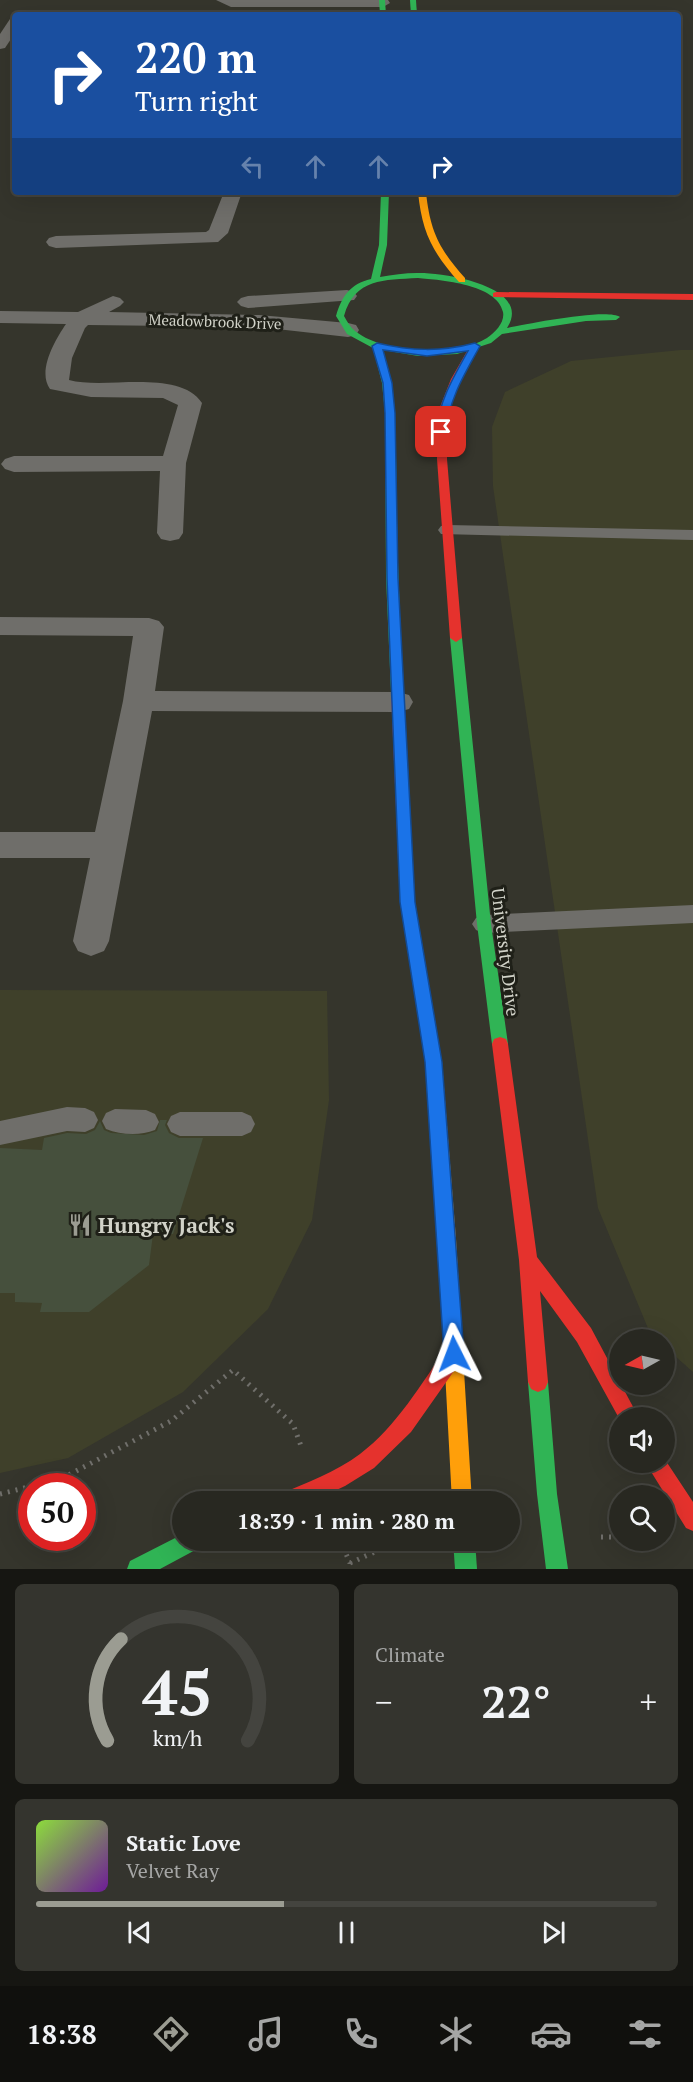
<!DOCTYPE html>
<html lang="en">
<head>
<meta charset="utf-8">
<style>
  body { margin:0; font-family:"PT Serif",serif; background:#34342e; color:#f1f3f6; height:100vh; display:flex; flex-direction:column; font-size:22px; white-space:nowrap }
  * { box-sizing:border-box; margin:0 }
  p { font-size:20px; color:#a5a6a5 }
  .icon { flex:none; width:33px; height:33px; fill:none; stroke:currentColor; stroke-width:2; stroke-linecap:round; stroke-linejoin:round }
  .map { position:relative; height:1569px; overflow:hidden }
  .sheet { display:flex; flex-direction:column; gap:15px; padding:15px; background:#161612; flex:1 }
  .sheet>* { flex:none }
  .top-card { position:absolute; left:12px; top:12px; width:669px; height:183px; border-radius:6px; box-shadow:0 6px 24px #0002,0 0 0 2px #44443f; background:#1a4fa0; color:#fff; overflow:hidden }
  .needle { width:39px; rotate:262deg }
  .buttons { position:absolute; left:609px; top:1329px; display:grid; gap:12px }
  .buttons a { display:grid; place-items:center; width:66px; height:66px; border-radius:50%; background:#282821; box-shadow:0 6px 24px #0002,0 0 0 2px #44443f; font-size:30px }
  .speed { position:absolute; left:18px; top:1473px; display:flex; gap:12px; font-size:30px; font-weight:700; text-align:center }
  .speed>* { display:grid; place-content:center; width:78px; height:78px; border-radius:50%; background:#282821; box-shadow:0 6px 24px #0002,0 0 0 2px #44443f; line-height:1 }
  .speed .limit { border:9px solid #d22; background:#fff; color:#111 }
  .pin { position:absolute; display:grid; place-items:center; width:51px; height:51px; color:#fff; margin:-26px; border-radius:12px; box-shadow:0 3px 9px #0006 }
  .me { position:absolute; width:66px; margin:-33px; rotate:357deg; stroke-linejoin:round; filter:drop-shadow(0 0 4px #0008) }
  .turn { display:flex; align-items:center; gap:21px; height:126px; padding:0 24px; font-size:27px }
  .turn .icon { width:78px; height:78px; stroke-width:2.5 }
  .turn b { display:block; font-size:42px; line-height:51px }
  .lanes { display:flex; align-items:center; height:57px; padding:0 24px; background:#0003; justify-content:center; gap:30px; direction:ltr }
  .lanes .off { opacity:.35 }
  .big { font-size:45px; font-weight:700; line-height:1.1 }
  .sheet .tile { flex:1; display:flex; flex-direction:column; justify-content:center; gap:9px; min-width:0; padding:0 21px; border-radius:9px; background:#34342e }
  .sheet .dial { align-items:center; gap:0 }
  .dial svg { height:156px; overflow:visible; fill:none; stroke:#44443f; stroke-width:7; stroke-linecap:round; text-anchor:middle }
  .dial text { fill:#f1f3f6; stroke:none }
  .song { display:flex; align-items:center; gap:18px }
  .cover { width:72px; height:72px; border-radius:9px; background:linear-gradient(135deg,hsl(90 70% 55%),hsl(280 70% 35%)) }
  .played { height:6px; border-radius:3px; background:linear-gradient(90deg,#9b9c92 40%,#44443f 40%) }
  .keys { display:flex; justify-content:space-around; direction:ltr }
  .heat { display:flex; justify-content:space-between; align-items:center; font-size:33px; direction:ltr }
  .sheet .tiles { flex:1; display:grid; gap:15px; grid-template-columns:1fr 1fr }
  .tile:last-child { grid-column:span 2 }
  .trip { position:absolute; left:172px; top:1491px; width:348px; height:60px; border-radius:30px; background:#282821; box-shadow:0 6px 24px #0002,0 0 0 2px #44443f; font-weight:700; line-height:60px; text-align:center }
  .tab-bar { display:flex; height:96px; justify-content:space-around; align-items:center; background:#10100d; color:#a5a6a5 }
  .tab-bar .icon { width:42px; height:42px }
  .tab-bar .on { color:#9b9c92 }
  .tab-bar b { font-size:27px; color:#f1f3f6 }
  .map>svg:first-child { display:block }
  .built { fill:#3f402a }
  .building { fill:#46503d }
  .lines { fill:none; stroke-linecap:round; stroke-linejoin:round }
  .path { stroke:#706f6b; stroke-width:5; stroke-dasharray:2 6; stroke-linecap:butt }
  .lane { fill:#6f6e6a; fill-rule:evenodd }
  .street { fill:#6f6e6a; fill-rule:evenodd }
  .fast { fill:#30b455; fill-rule:evenodd }
  .slow { fill:#ff9f0a; fill-rule:evenodd }
  .jam { fill:#e5322d; fill-rule:evenodd }
  .route { fill:#1a73e8; stroke:#114b97; stroke-width:1.5 }
  .labels { text-anchor:middle; dominant-baseline:central; stroke-width:6; stroke-linejoin:round; paint-order:stroke }
  .far-street-label { font-size:15px; fill:#d2d3c9; stroke:#1f2018 }
  .street-label { font-size:18px; fill:#d2d3c9; stroke:#1f2018 }
  .near-poi-label { font-size:21px; font-weight:bold; fill:#d2d3c9; stroke:#1f2018; text-anchor:start }
</style>
</head>
<body>
<div class="map">
<svg width="693" height="1569" viewBox="0 0 693 1569">
  <rect width="100%" height="100%" fill="#35352c"/>
  <g class="built">
    <polygon points="681,350 693,350 693,1372 665,1347 664,1340 657,1339 650,1333 598,1208 493,486 492,427 505,392 571,361"/>
    <polygon points="0,990 327,991 329,1100 312,1220 268,1309 183,1392 68,1458 0,1473"/>
  </g>
  <polygon class="building" points="160,1120 167,1120 165,1125 169,1133 179,1138 203,1138 173,1234 153,1234 149,1265 89,1312 40,1312 42,1303 15,1302 15,1293 0,1293 0,1148 42,1150 44,1138 67,1133 86,1134 95,1130 100,1121 104,1130 111,1133 144,1135 157,1131"/>
  <g class="lines">
    <g class="path">
      <polyline points="0,1494 61,1479 171,1421 233,1370 293,1424 301,1446"/>
      <polyline points="601,1537 620,1537"/>
      <polyline points="340,1540 350,1563 350,1569"/>
      <polyline points="350,1563 397,1542 416,1542"/>
    </g>
    <g class="lane">
      <polygon points="447,525 693,530 693,540 441,534 438,530 441,526"/>
      <polygon points="693,905 693,923 484,933 476,930 472,924 476,918 484,915"/>
      <polygon points="67,1107 85,1108 94,1112 98,1120 94,1128 85,1132 67,1131 0,1145 0,1121"/>
      <path d="M115,1109L146,1110L155,1114L159,1122L155,1130C140,1136 121,1135 106,1129L102,1121L106,1113Z"/>
      <polygon points="180,1112 242,1112 251,1116 255,1124 251,1132 242,1136 180,1136 171,1132 167,1124 171,1116"/>
    </g>
    <g class="street">
      <polygon points="216,0 388,0 390,3 383,7 231,7"/>
      <polygon points="15,18 15,33 5,48 0,49 0,34 10,19"/>
      <polygon points="224,192 242,192 228,233 218,242 56,248 49,246 46,242 49,238 56,236 206,232 209,230"/>
      <polygon points="347,290 354,292 357,296 354,300 248,308 241,306 237,302 241,298 248,296"/>
      <path d="M113,296L120,298L124,302L120,306L109,312L259,315L348,323L356,325L359,330L356,335L348,337L259,327L88,325L85,328L72,358L69,380C105,390 178,368 202,403L186,463L183,533L179,539L170,541L161,539L157,533L160,471L14,472L5,469L1,464L5,459L14,456H163L178,405L163,398L91,397L50,389C37,371 55,340 66,324L0,323V311L78,312Z"/>
      <polygon points="0,617 149,618 159,621 164,627 155,691 398,692 409,695 413,702 409,709 398,712 152,711 109,941 104,951 91,956 78,951 73,941 90,858 0,858 0,832 95,832 123,701 133,636 0,635"/>
    </g>
    <g class="fast">
      <polygon points="379,0 385,0 386,15 380,15"/>
      <polygon points="410,0 416,0 417,15 411,15"/>
      <path d="M381,192H389L387,245L380,277C392,275 405,273 417,273C442,272 534,286 507,328C527,324 607,308 620,317L616,320L586,321L502,334L491,343L457,354L418,356L383,350C398,408 396,464 397,523C398,579 401,636 403,692L397,696L391,692L386,578L385,413L382,383L373,348L347,334L336,316C342,296 350,284 371,279L379,245ZM418,278C441,280 497,284 503,312C505,322 496,332 487,338C455,358 384,354 355,331C350,327 347,321 344,316C355,278 384,280 418,278Z"/>
      <polygon points="456,634 462,638 491,924 508,1044 506,1049 500,1051 494,1049 492,1044 477,924 450,638"/>
      <polygon points="538,1372 545,1375 548,1382 557,1494 568,1569 546,1569 537,1494 528,1382 531,1375"/>
      <polygon points="183,1534 183,1540 204,1540 201,1547 160,1569 127,1569 130,1561"/>
      <polygon points="453,1540 475,1540 477,1569 455,1569"/>
    </g>
    <g class="slow">
      <path d="M418,192H426C430,231 439,249 465,278V282H459C432,252 422,232 418,192Z"/>
      <polygon points="426,1010 432,1012 434,1017 442,1062 456,1239 472,1502 452,1502 438,1239 426,1062 418,1017 420,1012"/>
    </g>
    <g class="jam">
      <polygon points="496,292 693,294 693,300 493,297 493,293"/>
      <polygon points="475,343 480,346 461,379 448,412 447,459 462,638 456,642 450,638 437,459 438,412 451,379 470,346"/>
      <polygon points="397,688 403,692 414,901 434,1017 432,1022 426,1024 420,1022 418,1017 400,901 391,692"/>
      <polygon points="500,1037 506,1039 508,1044 537,1257 591,1328 639,1418 620,1418 620,1420 577,1342 540,1291 548,1382 545,1389 538,1392 531,1389 528,1382 519,1260 492,1044 494,1039"/>
      <path d="M454,1344L461,1347L464,1354L461,1361L411,1432L374,1468L345,1486L311,1502H275L278,1495C306,1483 336,1472 360,1454C397,1426 421,1384 447,1347Z"/>
      <polygon points="664,1458 693,1502 693,1531 686,1528 645,1462 664,1462"/>
    </g>
  </g>
  <path class="route" d="M377,343C411,351 441,352 475,343L480,346C464,375 449,399 446,432L441,435L436,432C439,401 453,378 468,351L427,356L383,350L392,383L395,413L398,578L415,902L442,1062L464,1354L461,1361L454,1363L447,1361L444,1354L425,1062L400,902L387,578L385,413L383,383L372,346Z"/>
  <defs>
    <g id="restaurant-bare" transform="scale(1.8)"><path d="M-5-6h1v4h1v-4h1v4h1v-4h1v5L-1.5 .5V6h-2V.5L-5-1ZM5-6V6H3V1.5H1.5Q1.5-4 5-6Z" fill="#9b9c92" stroke="#1f2018" stroke-width="2.5" paint-order="stroke"/></g>
  </defs>
  <g fill-rule="evenodd">
    <use href="#restaurant-bare" x="80" y="1225"/>
  </g>
  <g class="labels">
    <g class="far-street-label">
      <text transform="translate(215 321) rotate(2)">Meadowbrook Drive</text>
    </g>
    <g class="street-label">
      <text transform="translate(506 952) rotate(83)">University Drive</text>
    </g>
    <g class="near-poi-label">
      <text x="98" y="1225">Hungry Jack's</text>
    </g>
  </g>
</svg>
<div class="buttons">
<a><svg class="needle" viewBox="-14 -14 28 28"><path d="M0-13l5 13h-10z" fill="#e53935"/><path d="M0 13l5-13h-10z" fill="#a5a6a5"/></svg></a>
<a><svg class="icon" aria-label="sound" viewBox="0 0 24 24"><path d="M4 9h4l5-4v14l-5-4H4zM17 9q2 3 0 6"/></svg></a>
<a><svg class="icon" aria-label="search" viewBox="0 0 24 24"><circle cx="10" cy="10" r="6"/><path d="M15 15l6 6"/></svg></a>
</div>
<div class="speed"><div class="limit">50</div></div>
<div class="pin" style="left:441px;top:432px;background:#d93025"><svg class="icon" aria-label="arrive" viewBox="0 0 24 24"><path d="M6 21V4h12l-3 4 3 4H6"/></svg></div>
<svg class="me" style="left:454px;top:1354px" viewBox="-20 -20 40 40"><path d="M0-17L14 15 0 8-14 15z" fill="#1a73e8" stroke="#fff" stroke-width="4"/></svg>
<div class="trip">18:39 · 1 min · 280 m</div>
<div class="top-card">
<div class="turn"><svg class="icon" aria-label="right" viewBox="0 0 24 24"><path d="M7 20v-9h11M14 6l5 5-5 5"/></svg><div><b>220 m</b>Turn right</div></div>
<div class="lanes"><svg class="icon off" aria-label="left" viewBox="0 0 24 24"><path d="M17 20v-9H6M10 6l-5 5 5 5"/></svg><svg class="icon off" aria-label="ahead" viewBox="0 0 24 24"><path d="M12 20V5M6 11l6-6 6 6"/></svg><svg class="icon off" aria-label="ahead" viewBox="0 0 24 24"><path d="M12 20V5M6 11l6-6 6 6"/></svg><svg class="icon" aria-label="right" viewBox="0 0 24 24"><path d="M7 20v-9h11M14 6l5 5-5 5"/></svg></div>
</div>
</div>
<section class="sheet">
<div class="tiles">
<div class="tile dial"><svg viewBox="0 0 100 80">
<path d="M14 69A42 42 0 1 1 86 69"/>
<path d="M14 69A42 42 0 0 1 21 17" stroke="#9b9c92"/>
<text x="50" y="56" font-size="32" font-weight="700">45</text>
<text x="50" y="72" font-size="11">km/h</text>
</svg></div>
<div class="tile"><p>Climate</p>
<div class="heat"><a>−</a><b class="big">22°</b><a>+</a></div>
</div>
<div class="tile">
<div class="song"><i class="cover"></i><div><b>Static Love</b><p>Velvet Ray</p></div></div>
<div class="played"></div>
<div class="keys"><svg class="icon" aria-label="previous" viewBox="0 0 24 24"><path d="M18 5L8 12l10 7zM5 5v14"/></svg><svg class="icon" aria-label="pause" viewBox="0 0 24 24"><path d="M8 5v14M16 5v14"/></svg><svg class="icon" aria-label="next" viewBox="0 0 24 24"><path d="M6 5l10 7-10 7zM19 5v14"/></svg></div>
</div>
</div>
</section>
<nav class="tab-bar">
<b>18:38</b>
<svg class="icon on" aria-label="directions" viewBox="0 0 24 24"><path d="M12 3l9 9-9 9-9-9zM9 14v-3h6M13 9l2 2-2 2"/></svg>
<svg class="icon" aria-label="music" viewBox="0 0 24 24"><path d="M9 18V5l10-2v13"/><circle cx="6" cy="18" r="3"/><circle cx="16" cy="16" r="3"/></svg>
<svg class="icon" aria-label="phone" viewBox="0 0 24 24"><path d="M5 4h4l2 5-3 2q2 4 5 5l2-3 5 2v4C11 20 4 13 5 4z"/></svg>
<svg class="icon" aria-label="climate" viewBox="0 0 24 24"><path d="M12 3v18M4 7l16 10M4 17L20 7"/></svg>
<svg class="icon" aria-label="car" viewBox="0 0 24 24"><path d="M5 17H2v-5l4-1 3-4h7l3 4 3 1v5h-3M9 17h6M6 11h13"/><circle cx="7" cy="17" r="2"/><circle cx="17" cy="17" r="2"/></svg>
<svg class="icon" aria-label="filters" viewBox="0 0 24 24"><path d="M4 7h16M4 17h16"/><circle cx="9" cy="7" r="2"/><circle cx="15" cy="17" r="2"/></svg>
</nav>
</body>
</html>
